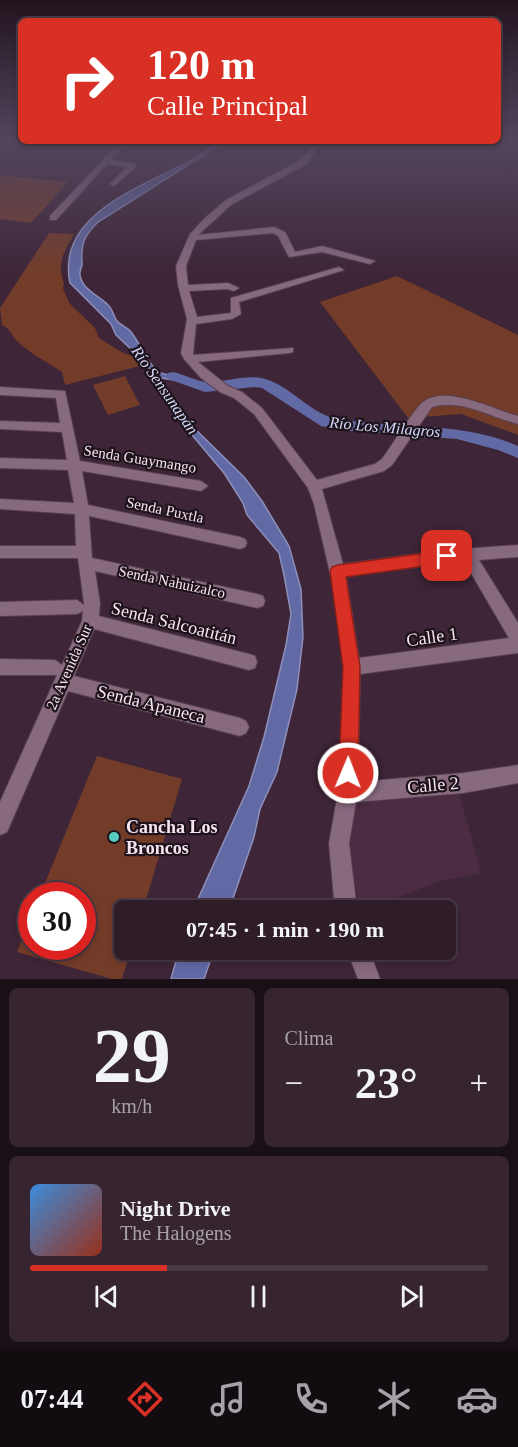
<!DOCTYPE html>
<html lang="es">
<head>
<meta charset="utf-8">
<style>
  body { margin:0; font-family:Georgia,serif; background:#362531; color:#f1f3f6; height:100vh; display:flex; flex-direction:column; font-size:22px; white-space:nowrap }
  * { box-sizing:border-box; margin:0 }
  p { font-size:20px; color:#a7a1a8 }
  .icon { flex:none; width:33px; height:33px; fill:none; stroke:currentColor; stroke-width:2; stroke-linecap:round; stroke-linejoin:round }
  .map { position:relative; height:979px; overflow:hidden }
  .sheet { display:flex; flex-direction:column; gap:9px; padding:9px; background:#190f17; flex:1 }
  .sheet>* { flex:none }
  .top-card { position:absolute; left:18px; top:18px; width:483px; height:126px; border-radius:9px; box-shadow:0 3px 9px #0003,0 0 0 2px #493a46; background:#d93025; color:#fff; overflow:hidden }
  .speed { position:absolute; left:18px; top:882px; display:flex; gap:12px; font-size:30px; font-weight:700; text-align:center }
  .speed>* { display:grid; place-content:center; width:78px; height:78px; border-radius:50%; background:#2e1c29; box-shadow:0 3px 9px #0003,0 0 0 2px #493a46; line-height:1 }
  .speed .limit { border:9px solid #d22; background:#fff; color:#111 }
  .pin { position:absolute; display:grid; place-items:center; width:51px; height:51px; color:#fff; margin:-26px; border-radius:12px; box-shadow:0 3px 9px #0006 }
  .me { position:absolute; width:66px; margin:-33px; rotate:1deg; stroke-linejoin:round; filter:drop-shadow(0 0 4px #0008) }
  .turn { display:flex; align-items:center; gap:21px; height:126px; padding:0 30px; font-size:27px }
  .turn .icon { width:78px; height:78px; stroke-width:2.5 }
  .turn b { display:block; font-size:42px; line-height:51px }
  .big { font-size:45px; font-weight:600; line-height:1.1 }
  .sheet .widget { flex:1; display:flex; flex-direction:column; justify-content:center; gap:9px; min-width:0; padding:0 21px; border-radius:9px; background:#362531 }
  .sheet .dial { align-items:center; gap:0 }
  .dial b { font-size:78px; line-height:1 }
  .song { display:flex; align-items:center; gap:18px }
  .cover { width:72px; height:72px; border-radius:9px; background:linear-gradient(135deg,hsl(210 70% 55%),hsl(10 70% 35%)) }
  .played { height:6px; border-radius:3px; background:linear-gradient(90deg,#d93025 30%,#493a46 30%) }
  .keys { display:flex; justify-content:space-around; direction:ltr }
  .heat { display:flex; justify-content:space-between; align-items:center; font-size:33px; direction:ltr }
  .sheet .tiles { flex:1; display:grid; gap:9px; grid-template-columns:1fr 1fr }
  .widget:last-child { grid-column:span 2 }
  .trip { position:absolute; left:114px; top:900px; width:342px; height:60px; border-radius:9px; background:#2e1c29; box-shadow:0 3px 9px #0003,0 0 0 2px #493a46; font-weight:600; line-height:60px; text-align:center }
  .tabs { display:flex; height:96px; justify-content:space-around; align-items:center; background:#120b10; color:#a7a1a8 }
  .tabs .icon { width:42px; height:42px }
  .tabs .selected { color:#d93025 }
  .tabs b { font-size:27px; color:#f1f3f6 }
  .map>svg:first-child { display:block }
  .built { fill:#4b2c43 }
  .green { fill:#733c29 }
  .water { fill:#616aa4; stroke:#8e8fbb; stroke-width:1.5 }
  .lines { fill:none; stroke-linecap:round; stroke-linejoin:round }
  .river { fill:#616aa4; fill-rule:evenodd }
  .minor-casing { stroke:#564150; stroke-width:2 }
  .minor { fill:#886a7f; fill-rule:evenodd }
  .route { fill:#d93025; stroke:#8d1f18; stroke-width:1.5 }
  .poi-dot { fill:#58cec0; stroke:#1e131b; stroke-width:2 }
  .labels { text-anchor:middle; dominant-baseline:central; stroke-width:4.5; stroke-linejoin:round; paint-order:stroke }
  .street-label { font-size:15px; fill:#f6e5f0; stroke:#1e131b }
  .water-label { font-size:16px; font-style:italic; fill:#d2d9fc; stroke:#1e131b }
  .near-street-label { font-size:18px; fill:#f6e5f0; stroke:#1e131b }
  .near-poi-label { font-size:18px; font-weight:bold; fill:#f6e5f0; stroke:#1e131b; text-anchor:start }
</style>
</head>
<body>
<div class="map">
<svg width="518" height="979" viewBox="0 0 518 979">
  <rect width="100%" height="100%" fill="#3e2537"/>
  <polygon class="built" points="458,788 481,873 440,881 365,910 359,910 349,843 355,799"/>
  <g class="green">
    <polygon points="0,175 68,182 31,223 0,219"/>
    <path d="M49,233L74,234C63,254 57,262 64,284L63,289L70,304L95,328L99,338L123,353L133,356L140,366L65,385L62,372C47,362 31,354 18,342C10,334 12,330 2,325L0,308Z"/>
    <polygon points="397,276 518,335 518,435 461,414 408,418 320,302"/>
    <polygon points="125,376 140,405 108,415 93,385"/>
    <polygon points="97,756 182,779 143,910 124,910 124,950 131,950 122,979 112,979 17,952 31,917 32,946 82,946 82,896 40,895"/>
  </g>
  <g class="water">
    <path d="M214,141H226L98,222C84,236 81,243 82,262C83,266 79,271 80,275C82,290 100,296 108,305C113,309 113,316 117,321C120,325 127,327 131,332C140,343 146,360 156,370C164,378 180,372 194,383L161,378L169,396L187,421L244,477L262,501L289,546L301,589L303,637L297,689L277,772L260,809L254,837L229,910H193L249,786L264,737L286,645L291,614L284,575L279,553L247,515L243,503L224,473L171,410L146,363L116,335L111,324L70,283C54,208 158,183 206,151L207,144Z"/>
    <polygon points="179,950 214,950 204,979 171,979"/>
  </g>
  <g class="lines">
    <path class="river" d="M173,372C184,374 197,382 208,382C228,382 251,372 271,381C295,391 313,415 338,419C398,429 461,421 518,446V458L498,450L457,439L350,431L321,426L262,388L254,387L205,392L168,379L166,376L168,373Z"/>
    <g class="minor-casing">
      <g id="minor">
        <polygon points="121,141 128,141 111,160 135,164 135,168 114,186 110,184 127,167 107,164 56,220 50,220 50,216"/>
        <polygon points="144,141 151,141 147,144"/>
        <polygon points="189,141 202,141 202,142 199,144"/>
        <path d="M316,141H322L307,164L232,204L198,235L274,227L285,232L295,252L322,246L375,261L370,264L322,252L289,257L278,236L273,233L196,240L186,266L188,285L228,283L239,288L234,291L227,289L189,291L197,317L231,313V298L339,267L344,270L239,302L241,314L232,319L196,324L193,355L293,348V352L289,353L198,362L228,386L242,392L262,408L317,480L375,464L382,459C391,447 414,409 423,402C446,384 494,410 518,416V424C490,417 461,398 432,407L392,465L384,471L322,489L343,564L447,550L518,545V557L479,560L518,623V653L360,674L358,782L463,773L518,765V783L463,793L356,802L349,843L357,910H335L329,843L338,793L344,667L333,586L314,504L308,488L254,414L234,398L220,392L201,378L184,359L181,353L187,319L178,285L176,266L190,234L205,218L226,200L301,160ZM464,561L509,638L359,658L346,576Z"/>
        <polygon points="0,387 65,391 80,461 201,481 208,486 201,491 82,471 88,505 240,537 245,539 247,543 245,547 240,549 89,516 92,558 257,594 263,596 265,601 263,606 257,608 95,571 100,603 99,616 249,654 255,656 257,662 255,668 249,670 94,629 74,676 240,718 246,721 249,727 246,733 240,736 68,691 7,832 0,835 0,802 57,675 0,675 0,659 55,660 62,665 82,621 83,611 77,614 0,616 0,602 77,600 84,605 84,603 78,558 0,558 0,546 76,546 75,514 0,509 0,499 74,503 68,470 0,468 0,458 67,460 62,432 0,429 0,421 60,423 56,398 0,395"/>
        <polygon points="347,950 369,950 380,979 358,979"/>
      </g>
    </g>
    <use href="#minor" class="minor"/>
  </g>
  <linearGradient id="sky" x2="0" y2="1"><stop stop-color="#22141e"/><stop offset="0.51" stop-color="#52465e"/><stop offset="1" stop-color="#52465e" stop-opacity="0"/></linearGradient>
  <rect width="518" height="277" fill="url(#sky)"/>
  <polygon class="route" points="447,550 453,552 455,556 453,561 447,563 346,577 360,667 358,773 355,780 348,783 342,780 339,773 343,667 330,571 332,567 338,565"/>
  <circle class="poi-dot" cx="114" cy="837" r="6"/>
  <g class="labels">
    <g class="street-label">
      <text transform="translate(140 459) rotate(9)">Senda Guaymango</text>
      <text transform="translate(165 510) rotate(12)">Senda Puxtla</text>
      <text transform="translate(172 582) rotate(12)">Senda Nahuizalco</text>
      <text transform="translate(69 667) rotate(-66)">2a Avenida Sur</text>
    </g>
    <g class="water-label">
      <text transform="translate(165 390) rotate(55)">Río Sensunapán</text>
      <text transform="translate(385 427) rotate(5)">Río Los Milagros</text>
    </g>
    <g class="near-street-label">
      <text transform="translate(174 623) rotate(14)">Senda Salcoatitán</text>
      <text transform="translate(432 637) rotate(-8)">Calle 1</text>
      <text transform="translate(151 704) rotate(14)">Senda Apaneca</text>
      <text transform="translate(433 785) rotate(-5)">Calle 2</text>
    </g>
    <g class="near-poi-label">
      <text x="126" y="827">Cancha Los<tspan x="126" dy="21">Broncos</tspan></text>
    </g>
  </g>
</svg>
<div class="speed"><div class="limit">30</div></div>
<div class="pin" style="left:447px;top:556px;background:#d93025"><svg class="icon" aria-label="arrive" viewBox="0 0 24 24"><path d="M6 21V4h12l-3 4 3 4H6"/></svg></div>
<svg class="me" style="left:348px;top:773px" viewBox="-20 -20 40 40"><circle r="17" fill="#d93025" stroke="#fff" stroke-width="3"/><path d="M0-11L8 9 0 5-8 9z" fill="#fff"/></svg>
<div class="trip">07:45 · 1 min · 190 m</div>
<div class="top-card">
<div class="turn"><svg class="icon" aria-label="right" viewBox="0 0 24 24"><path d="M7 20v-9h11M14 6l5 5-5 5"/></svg><div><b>120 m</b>Calle Principal</div></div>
</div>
</div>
<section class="sheet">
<div class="tiles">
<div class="widget dial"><b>29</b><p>km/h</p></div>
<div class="widget"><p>Clima</p>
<div class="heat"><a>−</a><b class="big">23°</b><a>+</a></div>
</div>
<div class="widget">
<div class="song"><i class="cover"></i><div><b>Night Drive</b><p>The Halogens</p></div></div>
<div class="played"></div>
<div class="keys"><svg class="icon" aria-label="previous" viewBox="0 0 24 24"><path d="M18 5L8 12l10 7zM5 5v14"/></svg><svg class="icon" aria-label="pause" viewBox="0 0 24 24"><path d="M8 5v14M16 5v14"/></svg><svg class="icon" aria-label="next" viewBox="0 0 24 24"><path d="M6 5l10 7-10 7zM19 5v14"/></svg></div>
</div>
</div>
</section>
<nav class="tabs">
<b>07:44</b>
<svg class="icon selected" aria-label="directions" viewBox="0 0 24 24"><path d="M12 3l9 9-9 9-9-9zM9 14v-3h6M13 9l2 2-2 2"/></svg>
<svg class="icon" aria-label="music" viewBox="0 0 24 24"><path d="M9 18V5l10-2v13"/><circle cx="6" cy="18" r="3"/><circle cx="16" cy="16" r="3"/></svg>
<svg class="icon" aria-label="phone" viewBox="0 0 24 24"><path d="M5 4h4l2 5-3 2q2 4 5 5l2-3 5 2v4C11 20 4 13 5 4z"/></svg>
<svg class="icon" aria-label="climate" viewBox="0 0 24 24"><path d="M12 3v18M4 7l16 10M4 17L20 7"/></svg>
<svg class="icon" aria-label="car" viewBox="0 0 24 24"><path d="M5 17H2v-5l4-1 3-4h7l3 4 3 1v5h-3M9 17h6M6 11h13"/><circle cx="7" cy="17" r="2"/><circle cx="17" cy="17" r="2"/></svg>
</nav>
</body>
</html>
